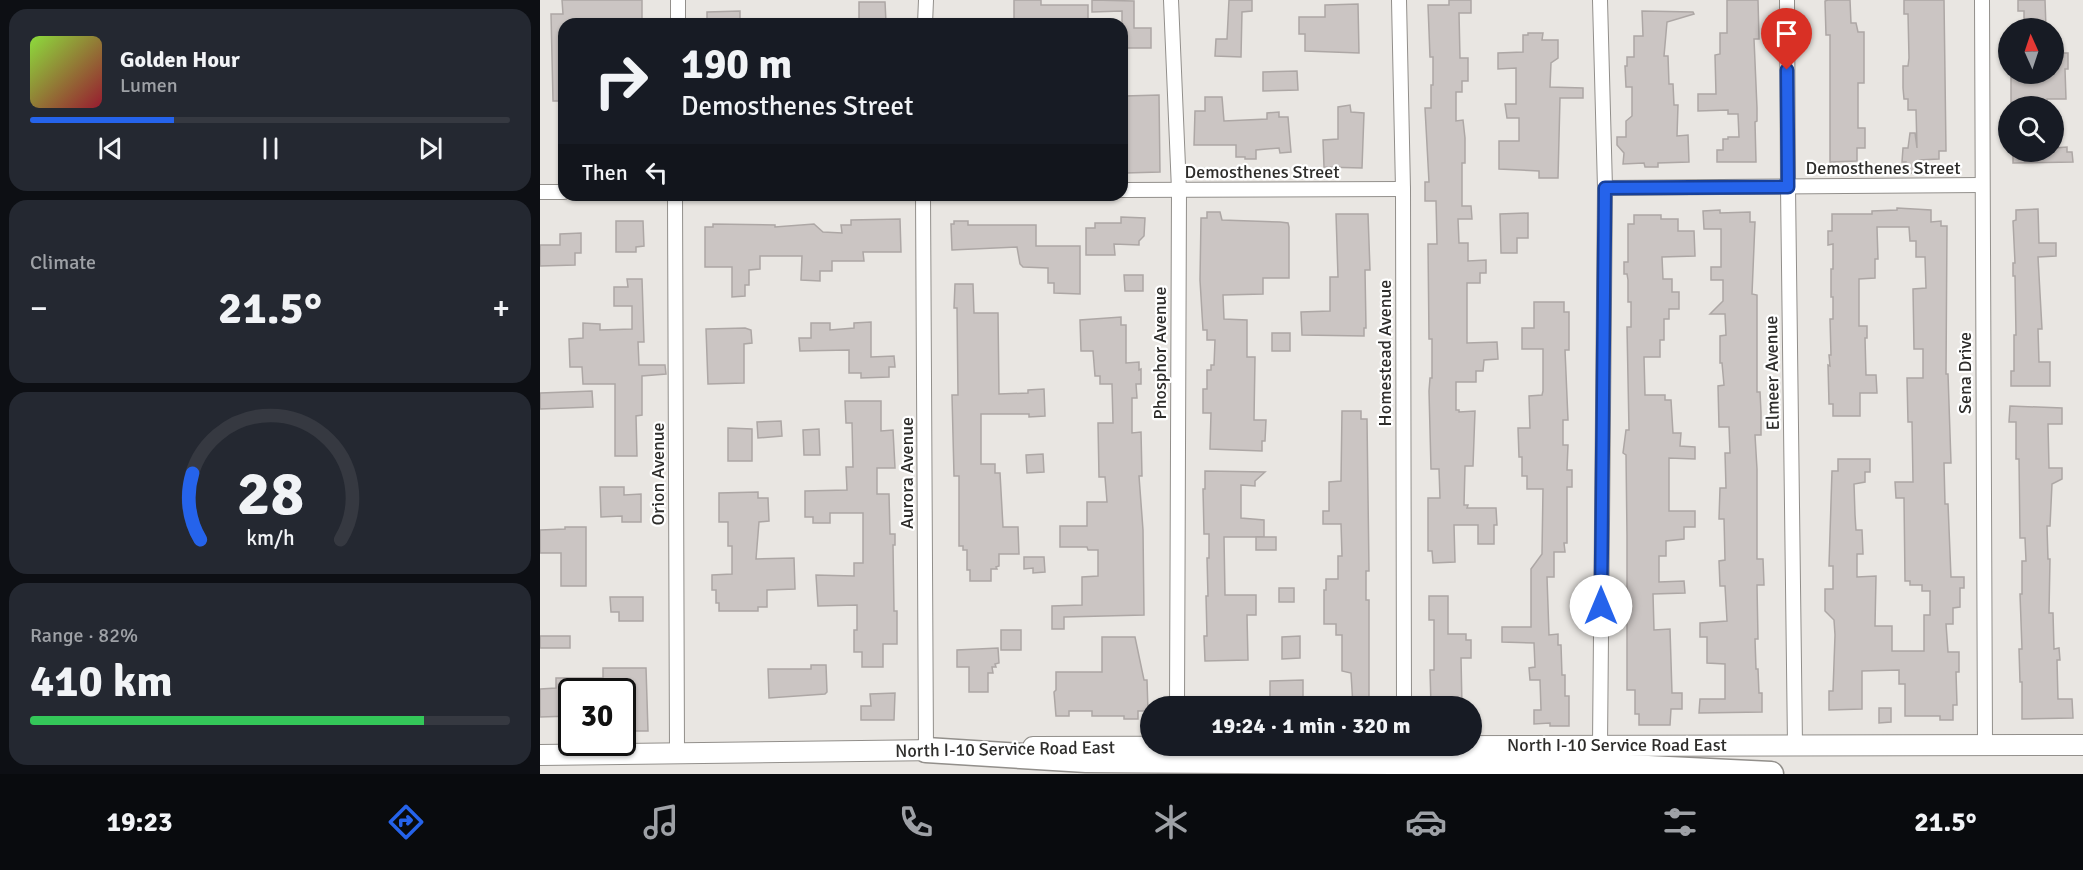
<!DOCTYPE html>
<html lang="en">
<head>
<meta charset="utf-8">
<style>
  body { margin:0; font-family:Signika,sans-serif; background:#242831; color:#f1f3f6; height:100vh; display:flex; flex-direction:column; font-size:22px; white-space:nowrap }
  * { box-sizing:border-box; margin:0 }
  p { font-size:20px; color:#9ea1a6 }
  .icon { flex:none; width:33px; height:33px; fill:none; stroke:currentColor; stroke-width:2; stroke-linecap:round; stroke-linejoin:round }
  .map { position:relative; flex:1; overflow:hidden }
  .drawer { display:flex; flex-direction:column; gap:9px; padding:9px; background:#0d0f14; width:540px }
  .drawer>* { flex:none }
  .hud { position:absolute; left:18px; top:18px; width:570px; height:183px; border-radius:18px; box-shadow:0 2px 4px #0004; background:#171b24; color:#f1f3f6; overflow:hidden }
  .needle { width:39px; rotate:357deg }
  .fabs { position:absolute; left:1458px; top:18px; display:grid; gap:12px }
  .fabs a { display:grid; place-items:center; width:66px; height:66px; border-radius:50%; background:#171b24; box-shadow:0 2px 4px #0004; font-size:30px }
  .speed { position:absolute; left:18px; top:678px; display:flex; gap:12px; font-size:30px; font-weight:700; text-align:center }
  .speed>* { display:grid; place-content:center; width:78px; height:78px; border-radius:50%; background:#171b24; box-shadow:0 2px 4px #0004; line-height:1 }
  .speed .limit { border:3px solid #111; border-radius:9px; background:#fff; color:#111 }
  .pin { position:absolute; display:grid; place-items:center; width:51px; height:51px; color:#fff; margin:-62px -26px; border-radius:50% 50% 50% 0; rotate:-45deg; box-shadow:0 0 6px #0007 }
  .pin .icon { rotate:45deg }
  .me { position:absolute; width:66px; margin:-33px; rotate:0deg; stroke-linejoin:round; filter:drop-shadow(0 0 4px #0008) }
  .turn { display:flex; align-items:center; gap:21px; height:126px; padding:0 24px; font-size:27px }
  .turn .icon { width:78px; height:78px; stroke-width:2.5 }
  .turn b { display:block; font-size:42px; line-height:51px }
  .then { display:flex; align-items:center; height:57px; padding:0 24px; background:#0003; gap:12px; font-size:22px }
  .big { font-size:45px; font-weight:700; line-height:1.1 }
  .drawer .card { flex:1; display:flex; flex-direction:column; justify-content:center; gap:9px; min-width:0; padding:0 21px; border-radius:18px; background:#242831 }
  .drawer .dial { align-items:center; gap:0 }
  .dial svg { height:156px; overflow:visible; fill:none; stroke:#363941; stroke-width:7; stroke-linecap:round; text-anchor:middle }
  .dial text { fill:#f1f3f6; stroke:none }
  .song { display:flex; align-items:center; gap:18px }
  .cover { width:72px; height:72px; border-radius:9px; background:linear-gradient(135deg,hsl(90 70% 55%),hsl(350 70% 35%)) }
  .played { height:6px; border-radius:3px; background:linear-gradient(90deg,#2563eb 30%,#363941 30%) }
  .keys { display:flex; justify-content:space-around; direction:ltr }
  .heat { display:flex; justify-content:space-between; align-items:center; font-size:33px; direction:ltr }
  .charge { height:9px; border-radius:4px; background:linear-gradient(90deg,#34c759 82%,#363941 0) }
  .trip { position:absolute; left:600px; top:696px; width:342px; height:60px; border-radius:30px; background:#171b24; box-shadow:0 2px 4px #0004; font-weight:700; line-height:60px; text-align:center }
  .menu { display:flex; height:96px; justify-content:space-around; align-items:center; background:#090b0e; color:#9ea1a6 }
  .menu .icon { width:42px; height:42px }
  .menu .current { color:#2563eb }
  .menu b { font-size:27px; color:#f1f3f6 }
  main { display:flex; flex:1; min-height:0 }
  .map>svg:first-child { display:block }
  .building { fill:#cbc5c3; stroke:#ada7a5; stroke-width:1.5 }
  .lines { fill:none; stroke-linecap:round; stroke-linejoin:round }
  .street-casing { stroke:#928f8b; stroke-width:16 }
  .secondary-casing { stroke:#928f8b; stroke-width:22 }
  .highway-casing { stroke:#928f8b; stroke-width:27 }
  .street { stroke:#fff; stroke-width:14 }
  .secondary { stroke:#fff; stroke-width:20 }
  .highway { stroke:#fff; stroke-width:24 }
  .route-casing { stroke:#184099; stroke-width:15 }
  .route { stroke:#2563eb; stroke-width:10 }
  .labels { text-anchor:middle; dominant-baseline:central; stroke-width:4.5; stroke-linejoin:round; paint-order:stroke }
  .street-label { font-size:18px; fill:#2e2d2b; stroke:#fff }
</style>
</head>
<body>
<main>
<section class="drawer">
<div class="card">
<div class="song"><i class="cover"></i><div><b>Golden Hour</b><p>Lumen</p></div></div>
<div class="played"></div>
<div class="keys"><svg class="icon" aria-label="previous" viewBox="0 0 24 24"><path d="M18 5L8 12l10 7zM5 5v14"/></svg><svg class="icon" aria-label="pause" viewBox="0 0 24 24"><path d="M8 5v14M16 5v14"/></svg><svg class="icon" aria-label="next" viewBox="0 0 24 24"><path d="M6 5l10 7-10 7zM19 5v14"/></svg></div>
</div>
<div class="card"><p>Climate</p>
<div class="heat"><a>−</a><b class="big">21.5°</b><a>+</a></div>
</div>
<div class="card dial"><svg viewBox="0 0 100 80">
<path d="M14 69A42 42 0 1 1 86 69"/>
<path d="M14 69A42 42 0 0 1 10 35" stroke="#2563eb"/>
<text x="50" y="56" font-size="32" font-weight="700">28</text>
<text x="50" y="72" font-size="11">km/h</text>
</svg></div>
<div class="card"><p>Range · 82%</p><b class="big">410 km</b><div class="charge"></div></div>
</section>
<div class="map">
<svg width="1543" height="774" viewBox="0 0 1543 774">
  <rect width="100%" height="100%" fill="#e9e6e2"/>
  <g class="building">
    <polygon points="22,0 102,0 102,24 24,24 24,101 13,101 11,14 23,14"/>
    <polygon points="474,0 501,0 501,5 548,5 548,24 474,24"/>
    <polygon points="552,0 594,1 594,28 611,28 611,48 582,48 582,11 552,12"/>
    <polygon points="689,0 712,0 712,11 702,12 701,57 675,56 676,39 687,39"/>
    <polygon points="909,0 931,0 931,13 919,13 920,58 928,58 928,81 922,81 922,92 916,92 916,121 923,120 925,138 925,163 922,163 922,206 931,206 932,219 918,219 919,243 928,243 928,261 946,260 946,273 940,273 940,283 927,283 927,343 957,342 958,359 944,360 943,371 936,371 936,382 916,382 916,410 919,410 919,412 935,411 933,466 925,466 924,505 928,505 927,508 956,508 957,525 954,525 954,544 938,544 938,525 914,525 915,562 893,563 892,551 888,551 888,498 900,498 899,469 891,469 889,391 890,378 892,378 892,339 889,339 888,244 897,244 896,201 885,201 885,182 889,182 885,108 891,108 891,85 893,85 893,57 890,57 888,5 909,5"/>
    <polygon points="1187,0 1218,0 1219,39 1214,39 1217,108 1217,121 1215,122 1216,162 1177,162 1177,150 1183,150 1183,139 1188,139 1188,137 1199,137 1198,114 1188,114 1188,110 1158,111 1158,94 1176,94 1175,55 1180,54 1180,33 1187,33"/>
    <polygon points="1288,0 1310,0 1311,23 1316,23 1318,32 1324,32 1324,83 1318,83 1318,128 1325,128 1325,148 1317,148 1317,161 1290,162 1290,35 1286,35 1285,1"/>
    <polygon points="1364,0 1404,0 1406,151 1399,151 1399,159 1379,160 1378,173 1364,173 1366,162 1362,162 1363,148 1368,148 1370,133 1375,133 1377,148 1376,110 1368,110 1368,99 1364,99 1363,88 1363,66 1368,66 1369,58 1368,14 1364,14"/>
    <polygon points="1478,0 1505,0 1506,28 1484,28 1484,11 1478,11"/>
    <polygon points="319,2 345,2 346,22 319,22"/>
    <polygon points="818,4 819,53 765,51 765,34 759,34 759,17 785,17 785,5"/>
    <polygon points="200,11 200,24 167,24 167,12"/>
    <polygon points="1102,11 1153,12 1154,14 1127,22 1124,56 1128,56 1129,84 1133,84 1134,105 1138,105 1137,136 1148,135 1149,162 1118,163 1118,167 1105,167 1104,163 1083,164 1084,153 1077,145 1077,137 1086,137 1086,121 1092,116 1092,87 1086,87 1085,66 1087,66 1087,57 1094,57 1094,36 1103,36"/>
    <polygon points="988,33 1003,33 1002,40 1018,40 1018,58 1011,63 1010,87 1043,88 1043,98 1020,98 1018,178 999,178 999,171 959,169 959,141 979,141 979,118 967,118 965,104 976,104 976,68 958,69 958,53 983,52 983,35 988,35"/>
    <polygon points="1514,53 1528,53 1528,69 1525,69 1526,99 1507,99 1507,106 1471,106 1471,76 1475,76 1475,74 1514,74"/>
    <polygon points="757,71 758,90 723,91 723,72"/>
    <polygon points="619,95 620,172 585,173 585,96"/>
    <polygon points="665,97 682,97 684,121 727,119 727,113 739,112 739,117 748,117 751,152 740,153 739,148 716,150 716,159 705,159 705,157 696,157 696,145 654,145 655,111 665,111"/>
    <polygon points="810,105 811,112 824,113 822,168 784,167 783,140 798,139 798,107"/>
    <polygon points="1527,147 1527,152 1532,152 1533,162 1473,163 1473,152 1514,152 1514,148"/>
    <polygon points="1357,208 1391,210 1391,222 1401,221 1401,226 1407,226 1406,374 1408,374 1411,463 1404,463 1405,504 1408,504 1411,577 1424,577 1424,588 1420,588 1420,607 1413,608 1413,624 1406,624 1408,652 1419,652 1419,672 1416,672 1417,705 1413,705 1413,720 1400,720 1400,716 1365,716 1365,684 1359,684 1359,670 1322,671 1322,709 1289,710 1289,691 1293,691 1295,635 1294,620 1285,611 1285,589 1293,589 1293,566 1289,566 1292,471 1298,471 1298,459 1330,459 1330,472 1325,472 1325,482 1314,484 1315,515 1316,530 1322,530 1323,554 1317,554 1317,577 1336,576 1335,626 1352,626 1352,651 1384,651 1384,615 1390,615 1390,591 1382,591 1382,585 1370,585 1370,581 1365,581 1364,498 1356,498 1355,482 1373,482 1372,422 1368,422 1367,378 1383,378 1383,349 1374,349 1373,289 1386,288 1385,257 1376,257 1376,241 1370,241 1369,227 1337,227 1338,259 1335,259 1335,278 1319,279 1319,326 1327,326 1327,338 1325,338 1326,375 1336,375 1337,393 1320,393 1320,416 1293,416 1293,404 1289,404 1288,365 1290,366 1289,355 1291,355 1290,319 1293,319 1293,297 1291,297 1291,269 1293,269 1293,244 1288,245 1288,231 1292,231 1292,214 1332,214 1332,211 1357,210"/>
    <polygon points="1498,209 1499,243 1516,243 1516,256 1498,257 1502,329 1498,329 1499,362 1510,362 1510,386 1471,386 1471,371 1474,371 1474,335 1476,335 1475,276 1473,276 1473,263 1475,263 1473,221 1476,220 1476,210"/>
    <polygon points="1180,210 1180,213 1210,212 1210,222 1215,222 1212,294 1217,295 1217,392 1220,392 1221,412 1221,435 1215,435 1217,469 1217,559 1223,559 1224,585 1217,585 1218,639 1215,639 1216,669 1218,669 1219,693 1222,693 1222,712 1159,713 1160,699 1185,699 1185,664 1167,663 1167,637 1160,637 1160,623 1187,621 1185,586 1180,586 1179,561 1185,560 1184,519 1179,519 1180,488 1186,488 1185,453 1190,453 1189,427 1179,427 1178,386 1184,385 1182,363 1180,363 1180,336 1186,335 1185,314 1170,314 1183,301 1183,280 1171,280 1171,267 1181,267 1181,229 1164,229 1163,211"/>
    <polygon points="667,212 680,212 682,220 740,222 748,223 749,227 749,278 723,278 723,294 683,295 684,319 707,320 707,357 715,357 714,420 726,420 725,441 722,441 722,451 670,449 671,413 663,413 663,389 667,389 667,370 671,370 671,365 674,365 675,340 667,340 667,330 663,330 660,280 661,218 667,218"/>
    <polygon points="988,213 988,238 977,238 977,253 961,253 960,214"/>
    <polygon points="796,214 828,214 830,270 825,270 826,328 824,328 824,336 762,335 761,312 790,311 790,277 798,277"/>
    <polygon points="1094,215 1121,215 1121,219 1138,219 1138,231 1154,231 1155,256 1122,257 1123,279 1132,279 1132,292 1139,292 1139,309 1129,309 1129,319 1124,319 1124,340 1120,340 1120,357 1104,357 1105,395 1125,395 1125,400 1131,400 1133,433 1141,433 1140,446 1155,447 1155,459 1129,458 1129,511 1155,511 1155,527 1144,527 1144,539 1126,541 1126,556 1119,556 1119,582 1144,581 1145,593 1113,594 1114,630 1130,629 1132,693 1142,693 1142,709 1131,709 1130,725 1099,725 1099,714 1095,714 1095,690 1087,690 1087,535 1086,455 1083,453 1086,430 1089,430 1087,327 1091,327 1091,302 1088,302 1088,280 1087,274 1084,274 1084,262 1088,262 1088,224 1094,224"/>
    <polygon points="581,217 605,218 604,236 599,241 599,245 574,244 575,255 546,255 546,228 555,228 555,223 581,223"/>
    <polygon points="360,219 361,252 323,252 324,261 292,261 292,271 280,271 280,281 261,280 262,256 220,256 220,269 209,270 209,285 205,285 205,296 192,297 192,267 165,267 165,227 173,227 173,224 235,225 235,227 274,224 283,232 302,233 301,225 311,225 311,220"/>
    <polygon points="76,221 103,221 104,246 96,247 96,252 76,252"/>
    <polygon points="414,221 428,221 428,225 496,225 496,246 540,246 540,294 514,293 514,283 508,283 508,268 483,267 480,264 477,247 412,250 411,224 414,224"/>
    <polygon points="41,233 41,253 35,253 35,265 0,266 0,245 20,245 20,234"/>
    <polygon points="584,275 603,275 603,291 585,291"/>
    <polygon points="87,279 102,279 104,342 98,342 99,365 125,365 126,374 102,376 102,415 96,416 97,456 75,456 75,384 43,384 42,367 30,367 29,339 43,338 43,323 60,324 60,330 92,329 92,306 74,306 74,287 88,287"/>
    <polygon points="415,284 433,284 434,313 458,313 459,394 488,393 488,390 504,389 505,416 489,417 489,414 441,414 441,464 455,464 455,473 460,473 463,527 478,527 479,554 459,554 459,566 456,567 457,569 451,569 451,581 430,581 430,570 427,570 427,550 423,550 423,546 419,546 419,476 414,476 412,395 418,395 417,308 414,308"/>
    <polygon points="994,302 1024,302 1024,312 1029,312 1029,350 1025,350 1028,420 1023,420 1023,445 1028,445 1027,470 1032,470 1032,487 1027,487 1027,543 1024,543 1025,552 1014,552 1014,577 1007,577 1009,635 1018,634 1018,645 1021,645 1022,675 1025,675 1025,696 1029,696 1029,726 1010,726 1010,723 994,724 994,710 1001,710 1000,680 990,680 989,668 995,667 994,643 962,642 962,627 991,627 991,569 1002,554 1003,489 987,489 987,476 982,476 982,457 979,457 978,428 990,428 989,396 1002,395 1003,391 1003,349 982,349 982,328 994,328"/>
    <polygon points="581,317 581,325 586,325 586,363 599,362 599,370 601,369 601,384 596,384 597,398 592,398 592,433 601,432 602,476 599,476 603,530 604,615 524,617 524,629 512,629 512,606 542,605 542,577 558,576 558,550 548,550 547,547 520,547 520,526 547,526 547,502 567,502 565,477 559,477 558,423 573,423 572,384 560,384 560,376 555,376 553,351 541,351 540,320"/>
    <polygon points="331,322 331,357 354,356 355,367 349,367 349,377 321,378 321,373 309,373 309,350 260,351 259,338 271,338 271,323 290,323 290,330 314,328 314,323"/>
    <polygon points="205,328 211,330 212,343 204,344 204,383 168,384 166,329"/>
    <rect x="732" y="333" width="18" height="18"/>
    <polygon points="52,391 53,407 0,409 0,393"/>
    <polygon points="305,401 341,401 341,431 353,430 355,468 337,468 337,494 349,494 350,534 355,534 355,545 353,545 354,611 357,611 357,644 343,644 343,667 322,667 322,652 314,652 314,630 317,630 317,605 278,606 276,575 314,576 314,563 323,563 323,513 290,513 290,523 273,523 273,517 265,517 265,491 307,490 306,467 313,467 312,423 306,423"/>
    <polygon points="1470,406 1522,408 1522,424 1508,424 1509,468 1522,468 1522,479 1512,484 1510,526 1507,526 1508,559 1510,559 1509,613 1513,613 1514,649 1519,648 1520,660 1517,660 1518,699 1532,699 1533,718 1482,719 1482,682 1480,682 1479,649 1482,649 1480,594 1482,594 1482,561 1486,561 1485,538 1480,538 1479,459 1476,459 1476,422 1469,422"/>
    <polygon points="802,411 821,411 821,419 827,419 829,571 826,571 826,600 829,600 829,706 813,706 811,673 802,671 802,635 796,635 796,624 784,624 784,590 786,590 786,579 798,579 798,556 802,556 801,524 783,524 783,511 789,511 789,482 801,481"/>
    <polygon points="241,421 242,436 218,438 217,422"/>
    <polygon points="188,428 212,429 212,461 188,461"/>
    <polygon points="279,429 280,455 264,455 263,430"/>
    <polygon points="503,454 504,472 487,473 486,455"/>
    <polygon points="665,471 725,472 715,481 715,486 701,485 701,518 724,520 724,537 684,537 685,595 716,595 716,615 707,615 708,660 665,661 664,636 667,636 666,596 668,596 667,558 669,558 669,534 664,534 663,489 665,489"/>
    <polygon points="60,487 84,487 84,495 101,494 101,522 82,522 82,516 61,517"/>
    <polygon points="218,492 218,498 228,498 229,521 219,522 216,559 254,558 255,589 227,590 227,607 218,607 218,611 179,611 179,603 176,603 176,590 172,590 172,575 192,574 192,546 188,546 188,522 179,522 179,493"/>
    <polygon points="25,527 46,527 46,586 21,586 21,553 0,553 0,530 25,529"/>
    <rect x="716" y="537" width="20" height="13"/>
    <polygon points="484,557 504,557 505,572 493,573 493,568 484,569"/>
    <rect x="739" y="588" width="15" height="14"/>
    <polygon points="889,596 908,596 908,634 926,634 926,640 931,640 931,658 921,658 922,706 891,706 890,670 894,670 894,620 889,620"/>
    <polygon points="70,597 103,597 103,621 79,621 79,612 71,612"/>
    <rect x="461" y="630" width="20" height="20"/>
    <rect x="0" y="636" width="30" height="12"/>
    <polygon points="760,636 760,658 742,659 742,637"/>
    <polygon points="562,637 595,637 604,680 607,680 608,711 598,711 598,719 584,719 584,716 552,716 552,711 529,711 529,716 516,716 514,692 516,690 516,672 562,672"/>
    <polygon points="458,648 459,663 455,664 456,667 452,667 453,673 448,673 448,692 429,692 429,667 417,667 417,650"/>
    <polygon points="271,665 286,665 287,692 285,694 229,698 228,669 271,669"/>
    <polygon points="63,668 106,668 108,731 82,731 82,692 32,692 32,716 0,717 0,689 16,688 16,678 63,678"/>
    <polygon points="763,680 763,706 730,706 730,681"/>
    <polygon points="355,693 354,720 321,720 321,706 331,706 330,694"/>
    <polygon points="1339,708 1351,708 1351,722 1339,723"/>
  </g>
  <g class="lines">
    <g class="street-casing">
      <g id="street">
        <polyline points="631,0 639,190 637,706"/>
        <polyline points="859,0 863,189 864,706"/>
        <polyline points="1247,0 1248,187 1255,745"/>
        <polyline points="1442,0 1445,745"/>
        <polyline points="138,24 138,0"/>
        <polyline points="385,24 386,0"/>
        <polyline points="1065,188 1442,185"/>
        <polyline points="582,190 863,189"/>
        <polyline points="0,192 24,192"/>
        <polyline points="135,195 137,753"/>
        <polyline points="383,195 386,750"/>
        <polyline points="1060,746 1065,188 1060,0"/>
      </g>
    </g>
    <g class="secondary-casing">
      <g id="secondary">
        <polyline points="493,747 1543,745"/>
        <polyline points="0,755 400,750"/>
      </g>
    </g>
    <g class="highway-casing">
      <polyline id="highway" points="386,750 546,760 1005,763 1231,774"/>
    </g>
    <use href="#street" class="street"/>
    <use href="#secondary" class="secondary"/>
    <use href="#highway" class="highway"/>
  </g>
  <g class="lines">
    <g class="route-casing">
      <polyline id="route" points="1061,606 1065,188 1248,187 1247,70"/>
    </g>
    <use href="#route" class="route"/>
  </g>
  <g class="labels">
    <g class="street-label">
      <text x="1343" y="168">Demosthenes Street</text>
      <text x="722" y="172">Demosthenes Street</text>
      <text transform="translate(620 353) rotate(-90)">Phosphor Avenue</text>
      <text transform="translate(845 353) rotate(-90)">Homestead Avenue</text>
      <text transform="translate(1232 373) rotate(-91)">Elmeer Avenue</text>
      <text transform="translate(1425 373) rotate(-90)">Sena Drive</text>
      <text transform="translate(367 473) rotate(-90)">Aurora Avenue</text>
      <text transform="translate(118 474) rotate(-90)">Orion Avenue</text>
      <text x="1077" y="745">North I-10 Service Road East</text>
      <text transform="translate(465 749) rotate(-1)">North I-10 Service Road East</text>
    </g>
  </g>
</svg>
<div class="fabs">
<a><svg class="needle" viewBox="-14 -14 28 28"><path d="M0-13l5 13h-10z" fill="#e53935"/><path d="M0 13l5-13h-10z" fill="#9ea1a6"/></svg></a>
<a><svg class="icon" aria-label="search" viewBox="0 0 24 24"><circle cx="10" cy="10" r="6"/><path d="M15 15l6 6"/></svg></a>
</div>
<div class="speed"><div class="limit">30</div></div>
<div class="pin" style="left:1247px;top:70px;background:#d93025"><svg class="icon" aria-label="arrive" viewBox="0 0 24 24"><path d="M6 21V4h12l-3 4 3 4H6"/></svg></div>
<svg class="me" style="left:1061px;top:606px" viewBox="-20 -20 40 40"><circle r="19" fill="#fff"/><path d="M0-13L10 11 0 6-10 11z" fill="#2563eb"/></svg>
<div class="trip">19:24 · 1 min · 320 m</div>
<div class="hud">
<div class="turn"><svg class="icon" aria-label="right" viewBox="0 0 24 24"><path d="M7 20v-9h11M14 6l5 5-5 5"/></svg><div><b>190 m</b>Demosthenes Street</div></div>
<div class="then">Then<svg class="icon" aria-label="left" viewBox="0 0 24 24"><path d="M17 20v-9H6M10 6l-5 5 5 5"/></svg></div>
</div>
</div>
</main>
<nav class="menu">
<b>19:23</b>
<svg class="icon current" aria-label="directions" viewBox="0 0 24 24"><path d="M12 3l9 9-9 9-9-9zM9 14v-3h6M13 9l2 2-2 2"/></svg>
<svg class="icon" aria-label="music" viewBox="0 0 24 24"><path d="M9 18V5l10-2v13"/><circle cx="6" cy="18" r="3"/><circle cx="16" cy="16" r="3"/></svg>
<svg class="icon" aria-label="phone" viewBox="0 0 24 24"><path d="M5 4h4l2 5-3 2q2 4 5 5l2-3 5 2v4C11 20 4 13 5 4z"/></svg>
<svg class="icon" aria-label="climate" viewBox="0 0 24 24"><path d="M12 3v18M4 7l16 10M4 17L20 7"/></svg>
<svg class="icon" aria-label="car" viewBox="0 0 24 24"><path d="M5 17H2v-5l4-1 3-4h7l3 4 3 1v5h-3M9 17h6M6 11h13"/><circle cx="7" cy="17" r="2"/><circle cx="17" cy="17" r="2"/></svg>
<svg class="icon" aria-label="filters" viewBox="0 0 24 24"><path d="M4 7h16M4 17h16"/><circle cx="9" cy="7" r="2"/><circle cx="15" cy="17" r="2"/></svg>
<b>21.5°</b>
</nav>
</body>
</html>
